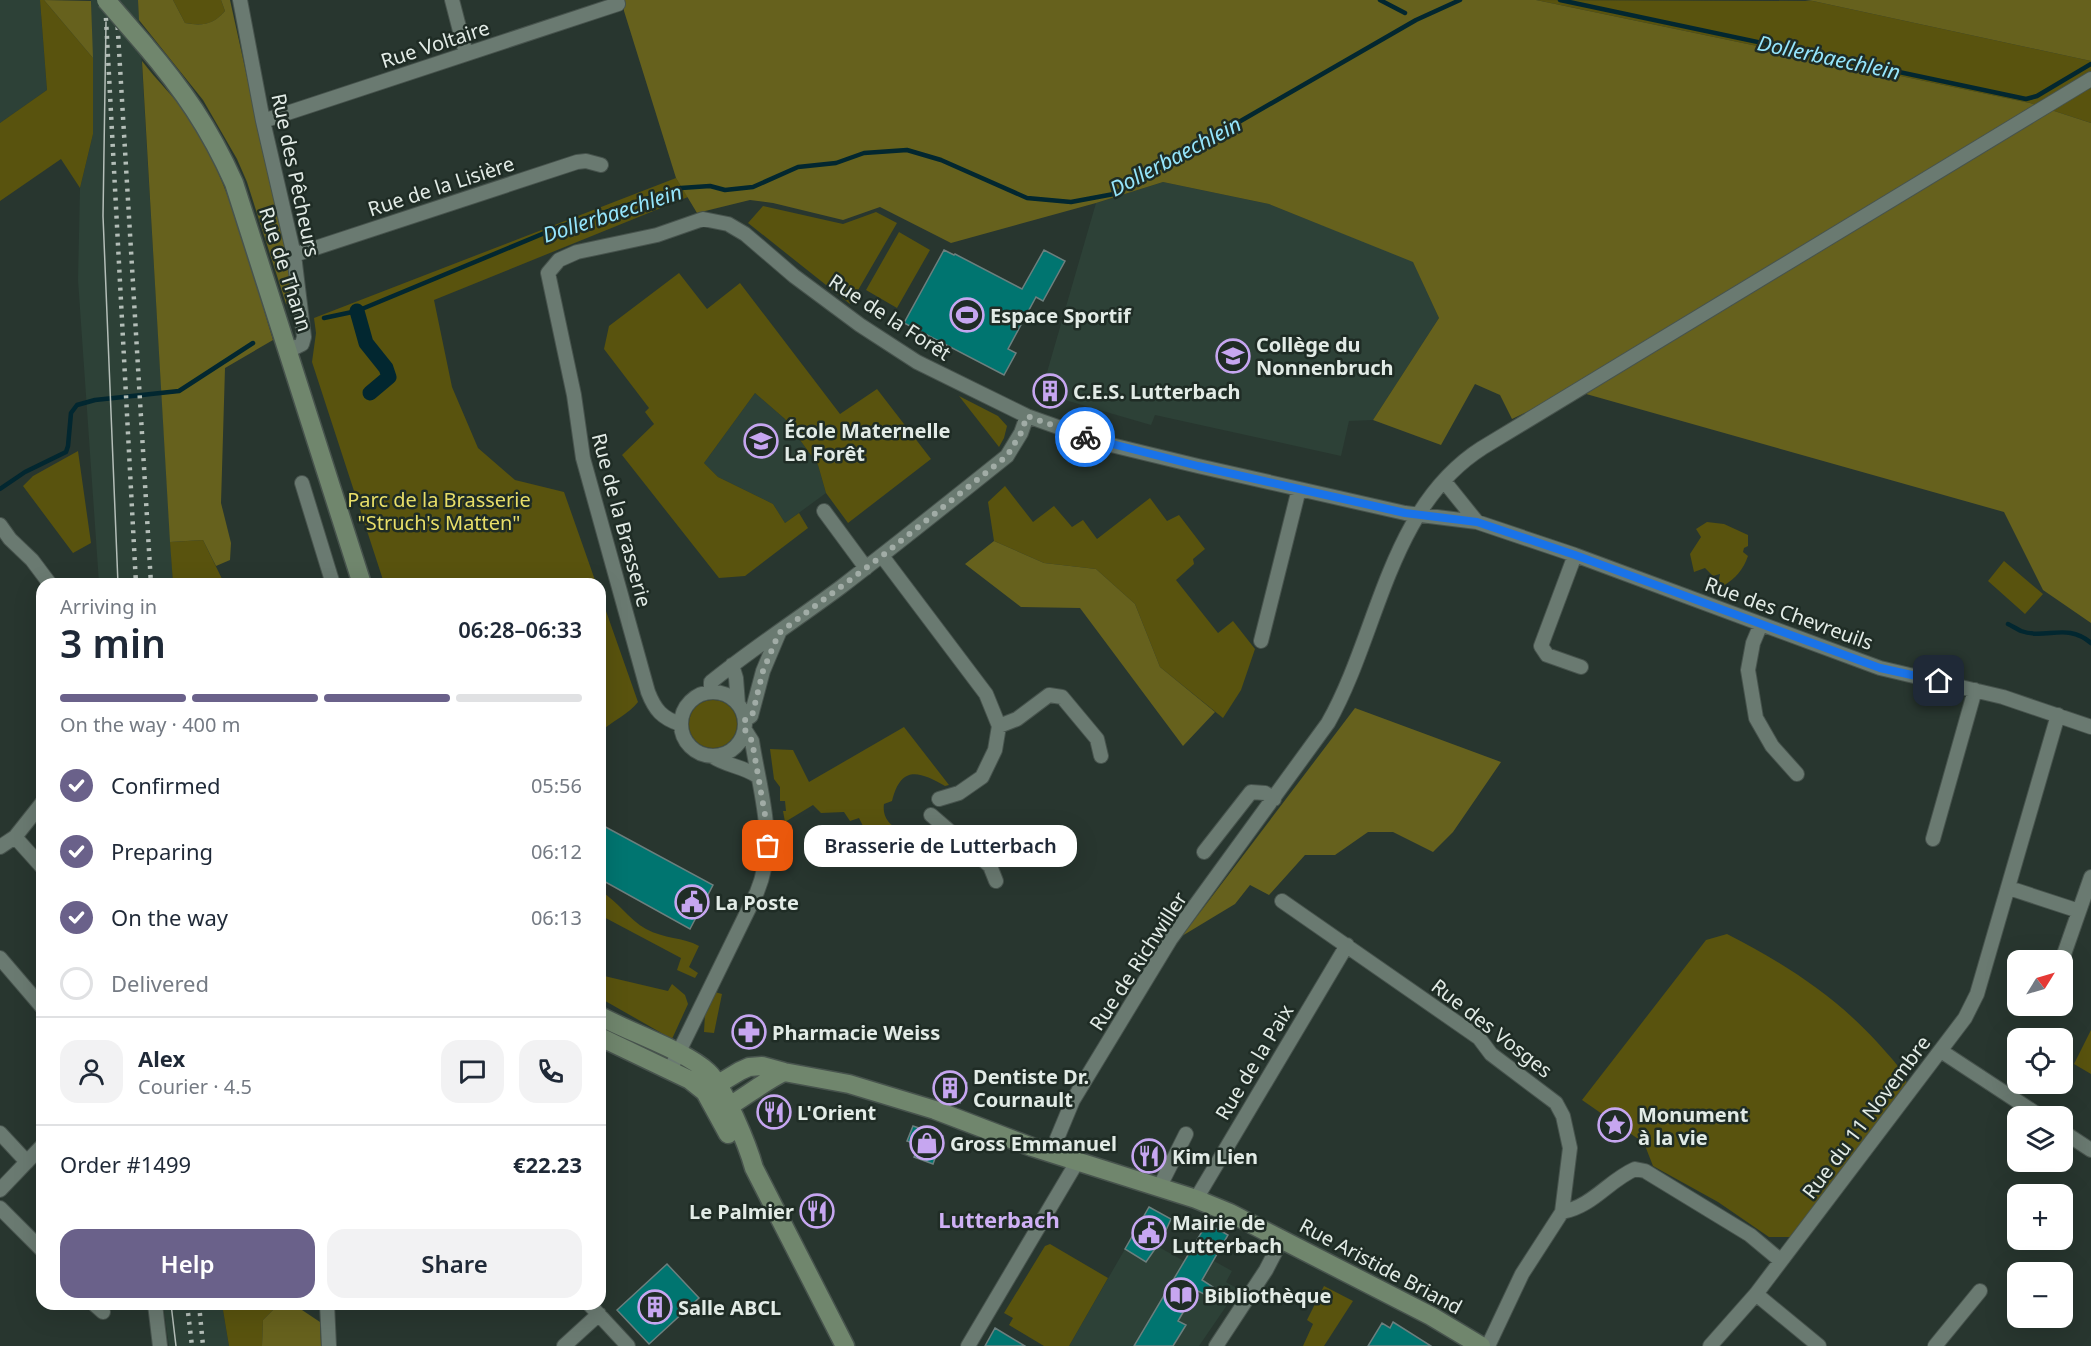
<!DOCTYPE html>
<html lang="en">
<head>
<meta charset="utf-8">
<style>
  :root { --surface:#fff; --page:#f2f2f3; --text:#1f2937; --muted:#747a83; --line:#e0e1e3; --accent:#6a618a }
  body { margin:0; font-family:"Noto Sans",sans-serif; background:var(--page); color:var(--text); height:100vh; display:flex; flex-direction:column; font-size:22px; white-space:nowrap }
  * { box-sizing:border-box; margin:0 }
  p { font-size:20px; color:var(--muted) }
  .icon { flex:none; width:33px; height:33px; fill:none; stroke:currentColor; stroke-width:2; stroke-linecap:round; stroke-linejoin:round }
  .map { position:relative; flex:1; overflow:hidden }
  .details { position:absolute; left:36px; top:578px; width:570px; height:732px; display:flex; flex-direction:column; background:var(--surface); border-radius:18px; box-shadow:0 6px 24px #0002 }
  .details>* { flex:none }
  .needle { width:39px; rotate:53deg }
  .buttons { position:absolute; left:2007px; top:950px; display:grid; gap:12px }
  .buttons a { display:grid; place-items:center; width:66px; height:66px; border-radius:12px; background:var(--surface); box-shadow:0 6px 24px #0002; font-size:30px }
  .pin { position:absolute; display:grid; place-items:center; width:51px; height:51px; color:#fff; margin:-26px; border-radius:12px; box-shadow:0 3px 9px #0006 }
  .courier { position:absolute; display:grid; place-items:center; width:60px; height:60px; margin:-30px; border:4px solid #1a73e8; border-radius:50%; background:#fff; color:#222; box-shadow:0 2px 8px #0007 }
  .bubble { position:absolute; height:42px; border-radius:18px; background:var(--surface); box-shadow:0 6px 24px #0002; font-size:20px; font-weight:600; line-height:42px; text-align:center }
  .headline em { font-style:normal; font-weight:600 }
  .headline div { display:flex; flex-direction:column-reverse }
  .headline { display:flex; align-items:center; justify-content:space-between; height:102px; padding:0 24px }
  h1 { font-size:39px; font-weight:600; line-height:45px }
  .bar { display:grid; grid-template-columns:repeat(4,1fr); gap:9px 6px; align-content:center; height:72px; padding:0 24px }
  .bar i { height:8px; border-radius:4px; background:var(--line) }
  .bar .current { background:var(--accent) }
  .bar p { grid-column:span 4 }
  .line { display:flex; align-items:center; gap:15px; padding:0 24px; border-top:2px solid var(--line) }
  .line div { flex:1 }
  .round { display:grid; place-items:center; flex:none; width:63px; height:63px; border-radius:18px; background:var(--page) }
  ol { padding:0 24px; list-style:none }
  li { display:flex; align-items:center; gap:18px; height:66px }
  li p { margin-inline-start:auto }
  li .icon { padding:6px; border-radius:50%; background:var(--accent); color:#fff; stroke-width:4 }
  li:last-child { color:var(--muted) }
  li i { width:33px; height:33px; border:3px solid var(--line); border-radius:50% }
  .button { display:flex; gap:12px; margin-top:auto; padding:12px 24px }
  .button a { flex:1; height:69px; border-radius:18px; background:var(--accent); color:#fff; font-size:24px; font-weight:600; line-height:69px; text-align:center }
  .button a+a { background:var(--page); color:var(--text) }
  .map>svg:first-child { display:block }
</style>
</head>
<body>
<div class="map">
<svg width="2091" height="1346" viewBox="0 0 2091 1346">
  <rect width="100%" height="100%" fill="#28362f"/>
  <path fill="#2d4137" d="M0 0H40L47 90 0 123Z
    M91 0H138L173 583H99L78 280 80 188 93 134Z
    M1163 182 1269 204 1413 261 1439 318 1373 420 1349 421 1341 456 1155 415 1151 425 1041 393 1096 203Z
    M755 393 785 419 818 465 826 493 785 523 773 504 718 477 704 463Z
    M1207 1223 1228 1235 1214 1261 1232 1271 1226 1282 1238 1289 1199 1346H1069L1125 1249 1146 1261 1155 1245 1184 1261Z
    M163 1304H222L229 1346H169Z"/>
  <path fill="#59530e" d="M40 0H44L93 58V134L80 188 61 159 0 201V123L47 90Z
    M173 0H221L225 11C213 25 203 26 185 23Z
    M1536 0 1813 1 2091 61V123L2030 103Z
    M676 178 688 197 434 300 452 387 478 448 515 480 564 492 596 583H384L312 362 316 333 314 318Z
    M763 206 843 224 876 212 897 223 850 304 748 223Z
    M899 232 930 250 897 308 866 290Z
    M679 273 707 309 740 283 840 414 877 389 931 459 848 523 826 493 818 465 785 419 755 393 704 463 718 477 773 504 785 523 799 513 808 528 745 576 719 578 622 455 654 424 645 412 649 408 604 349 609 326Z
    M959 396 998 416 1007 426 1004 438 999 447Z
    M78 451 91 543 73 553 23 486 33 476Z
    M1005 486 1033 522 1054 506 1072 527 1083 520 1097 539 1150 498 1167 521 1179 515 1205 549 1193 559 1194 564 1176 580 1218 633 1233 621 1255 649 1241 690 1223 718 1160 667 1135 604 1096 569 1044 563 994 541 988 502Z
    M1707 522 1724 524 1748 535V546L1744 548 1743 552 1748 556C1743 570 1736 578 1723 586L1718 584 1720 574 1713 576 1705 568 1694 572 1690 554 1701 537 1696 529Z
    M203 540 224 583H173L170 542Z
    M2004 561 2043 594 2025 614 1988 581Z
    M600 594 638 702C630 713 611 722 600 732Z
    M689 724a24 24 0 1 1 48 0a24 24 0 1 1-48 0Z
    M904 727 949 785 945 786C919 771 901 765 892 801L884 804C882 816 889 826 901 830 889 838 882 835 870 840L859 818 850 821 844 812 821 813 813 805 785 822 783 811H786L785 801H780V787L774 779 770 749 793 750 809 782Z
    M600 891C618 901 628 919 646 929 664 939 683 937 699 946L689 967 698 973 695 978 677 970 681 958 600 915Z
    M1727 934C1782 962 1835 996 1877 1042 1889 1056 1901 1066 1907 1083L1791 1237H1769L1718 1202 1653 1166 1644 1143 1582 1100 1706 940Z
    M600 975 668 991 672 984 685 995 688 1004 672 1039 600 998Z
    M715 992 722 994 714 1033 704 1032 705 1014Z
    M2091 1030V1074L2074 1064Z
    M1050 1244 1108 1278 1069 1346H1044L1009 1325 1013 1318 1004 1313 1045 1246Z
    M1324 1286 1353 1301 1324 1346H1303L1313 1324 1307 1320Z
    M222 1304H279L263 1320 262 1346H229Z"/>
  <path fill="#66611d" d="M44 0 91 1 93 58Z
    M138 0H173L185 23C202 26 213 25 225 11L221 0H230L298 308 286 304 247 182 237 159 203 100 139 20Z
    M623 0H1536L2030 103 2091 123V623L2043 590 2004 512 1572 390 1512 419 1500 395 1475 384 1441 445 1373 420 1439 318 1413 262 1269 204 1163 182 1096 203 951 243 880 207 843 220 773 203 750 200 697 213 676 178 624 11Z
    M1805 0H2091V61L1813 1Z
    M142 61C157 81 175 97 189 118 232 184 250 266 273 340L225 368 221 503 231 543 230 560 216 566 203 540 170 542Z
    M994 541 1044 563 1096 569 1135 604 1160 667 1215 712 1183 746 1080 608 1021 607 965 564Z
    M1355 708 1501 762 1453 832 1433 852 1393 832H1368L1335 855H1305L1269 895 1250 885 1235 904 1182 936Z
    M279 1304H293L320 1322 321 1346H262L263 1320Z"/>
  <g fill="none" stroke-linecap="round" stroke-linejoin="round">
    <path stroke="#022730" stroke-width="4.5" d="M1380 0 1405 13
      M1560 0 2026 99 2037 96 2091 64
      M324 318 357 311 559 227 681 188 710 186 725 190 753 187 798 167 836 163 864 153 907 150 941 160 1027 198 1071 202 1114 194 1416 20 1460 0
      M0 489 25 472 66 452 68 446 71 413 77 405 95 400 179 391 253 343
      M2008 624C2012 626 2017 629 2021 631 2046 640 2067 622 2091 643"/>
    <path stroke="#022730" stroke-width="15" d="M357 311 366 343 386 368 389 377 370 393"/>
  </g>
  <path fill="#007570" stroke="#6c7f7e" stroke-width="1.5" d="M944 250 954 255 955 254 1022 289 1044 250 1065 261 1043 301 1036 297 1008 349 1016 353 1004 375 904 323Z
    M600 824 713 885 690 929 600 879Z
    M941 1073 967 1083 960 1103 934 1094Z
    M913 1126 943 1136 933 1164 914 1157 919 1145 907 1141Z
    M1149 1207 1171 1219 1162 1239 1146 1262 1125 1249Z
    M1207 1223 1228 1235 1202 1280 1213 1287 1208 1296 1196 1290 1178 1321 1186 1325 1173 1346H1134Z
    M667 1264 699 1298 649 1344 617 1310Z
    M1393 1322 1431 1346H1368L1382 1323 1390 1328Z
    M995 1328 1025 1346H985Z"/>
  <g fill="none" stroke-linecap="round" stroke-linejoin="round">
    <defs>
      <path id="street" d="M240 0 263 121 294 255 304 337 302 344 288 351
        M452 0 466 54
        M263 121 618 4 617 0
        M294 255 577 162 586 161 601 165
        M1444 481 1477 522
        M302 483 333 584
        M824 511 866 568
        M0 525 10 539 32 560 50 584
        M1575 555 1541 646 1547 655 1581 667
        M882 556 986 694 999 726 995 750 982 777 959 793 939 799
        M1761 624 1753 643 1748 670 1756 718 1772 746 1797 774
        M1261 641 1299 489
        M732 665 736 678 738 704
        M711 691V682C753 648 798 619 841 587 897 544 952 500 1007 456L1021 433 1027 416
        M681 724a32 32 0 1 1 64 0a32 32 0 1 1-64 0Z
        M745 720 751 716 763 671 779 633
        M680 724C662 718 655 710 648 692L583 458 574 395 548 273 559 260 577 252 657 235 703 219 728 224 745 234 794 276 860 325 917 362 1027 416 1103 443 1198 466 1405 513 1477 522 1575 555 1880 668 2003 697 2091 727
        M999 726 1017 719 1049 695 1062 697 1097 739 1101 756
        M712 756C726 766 743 766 757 776
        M931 815 990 866 996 881
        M15 837 42 867
        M1933 839 1975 690
        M0 847 15 837 42 803
        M1204 852 1251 792 1265 793 1274 799
        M2009 888 2079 911
        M1282 901 1479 1038 1491 1054 1556 1103 1563 1116 1570 1148 1562 1212
        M0 958 42 1007
        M2062 960 2091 877
        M1941 1051 2040 1116
        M670 1070 757 892C778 842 760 793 752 741L745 730
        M2062 1131 2091 1150
        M0 1133 27 1162
        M1051 1153 1073 1100 1170 940 1328 723C1379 633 1388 508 1482 448L2091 79
        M1159 1188 1186 1134
        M0 1190 42 1146
        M1196 1199 1347 945
        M0 1208 42 1250
        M1756 1294 1819 1346
        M94 1304 103 1312
        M155 1304 160 1346
        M327 1304 329 1346
        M589 1304 628 1346
        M564 1346 599 1314
        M968 1346 1077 1162
        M1216 1346 1266 1270 1282 1239
        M1488 1346 1522 1274 1562 1212C1593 1206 1608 1181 1635 1169L1645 1171 1750 1235 1780 1260
        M1710 1346 1756 1294 1965 1018 1977 994 2058 715
        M1935 1346 1980 1291"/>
      <path id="secondary" d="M144 44C183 90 209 127 234 183L362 584
        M600 1016C629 1032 686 1051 708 1072 724 1087 748 1146 754 1168L845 1346
        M600 1037 690 1080 705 1092 728 1134
        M705 1092 740 1071 749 1067 762 1066 784 1072 849 1084 935 1110 1032 1147 1196 1199 1230 1213 1431 1316 1481 1346
        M719 1112C742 1100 761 1083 784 1072"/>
    </defs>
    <use href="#street" stroke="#47534d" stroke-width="16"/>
    <use href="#secondary" stroke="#47534d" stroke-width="21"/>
    <use href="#street" stroke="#6a7a71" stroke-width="14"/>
    <use href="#secondary" stroke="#70866d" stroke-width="18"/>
    <path stroke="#b4beb8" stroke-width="1.5" d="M106 22 103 216 118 584
      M171 1304 176 1346"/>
    <path stroke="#b4beb8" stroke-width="4.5" stroke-dasharray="3 6" stroke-linecap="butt" d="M105 0 136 584
      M116 0 151 584
      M187 1304 192 1346
      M199 1304 203 1346"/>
    <defs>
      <path id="secondary-bridge" d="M106 0 144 44"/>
    </defs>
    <use href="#secondary-bridge" stroke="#47534d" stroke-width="21" stroke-linecap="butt"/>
    <use href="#secondary-bridge" stroke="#70866d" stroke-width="18"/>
  </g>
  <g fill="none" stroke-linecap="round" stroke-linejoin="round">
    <path stroke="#a1aca6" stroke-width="6" stroke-dasharray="0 10.8" d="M768 846V832L752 741 745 730V720L752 716 763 671 779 633 882 556 1007 456 1021 433 1027 416 1085 437"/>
    <path stroke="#1a73e8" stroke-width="8" d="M1085 437 1198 466 1405 513 1477 522 1575 555 1880 668 1939 681"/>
  </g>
  <defs>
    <symbol id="stadium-ring" viewBox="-11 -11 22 22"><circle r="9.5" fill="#1f2c25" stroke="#c6a6f0" stroke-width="1.5"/><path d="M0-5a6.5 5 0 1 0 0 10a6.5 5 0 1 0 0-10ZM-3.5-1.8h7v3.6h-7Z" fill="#c6a6f0"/></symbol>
    <symbol id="school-ring" viewBox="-11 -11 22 22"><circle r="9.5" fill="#1f2c25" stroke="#c6a6f0" stroke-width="1.5"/><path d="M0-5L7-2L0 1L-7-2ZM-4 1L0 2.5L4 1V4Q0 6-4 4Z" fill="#c6a6f0"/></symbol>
    <symbol id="building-ring" viewBox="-11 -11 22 22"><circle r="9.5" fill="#1f2c25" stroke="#c6a6f0" stroke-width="1.5"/><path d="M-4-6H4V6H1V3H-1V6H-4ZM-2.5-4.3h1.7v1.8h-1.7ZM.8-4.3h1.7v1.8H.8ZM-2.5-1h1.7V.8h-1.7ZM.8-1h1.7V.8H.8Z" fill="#c6a6f0"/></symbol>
    <symbol id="civic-ring" viewBox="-11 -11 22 22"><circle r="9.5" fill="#1f2c25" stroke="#c6a6f0" stroke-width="1.5"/><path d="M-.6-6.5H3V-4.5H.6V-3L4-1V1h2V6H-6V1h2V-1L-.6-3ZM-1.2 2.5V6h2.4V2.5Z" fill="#c6a6f0"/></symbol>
    <symbol id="pharmacy-ring" viewBox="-11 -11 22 22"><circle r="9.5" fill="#1f2c25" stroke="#c6a6f0" stroke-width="1.5"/><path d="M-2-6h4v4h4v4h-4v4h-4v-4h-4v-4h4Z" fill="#c6a6f0"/></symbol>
    <symbol id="restaurant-ring" viewBox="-11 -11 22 22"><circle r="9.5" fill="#1f2c25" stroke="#c6a6f0" stroke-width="1.5"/><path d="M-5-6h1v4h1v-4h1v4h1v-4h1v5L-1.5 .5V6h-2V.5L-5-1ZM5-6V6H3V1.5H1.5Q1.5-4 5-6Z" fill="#c6a6f0"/></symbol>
    <symbol id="sight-ring" viewBox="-11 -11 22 22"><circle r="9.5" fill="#1f2c25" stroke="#c6a6f0" stroke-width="1.5"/><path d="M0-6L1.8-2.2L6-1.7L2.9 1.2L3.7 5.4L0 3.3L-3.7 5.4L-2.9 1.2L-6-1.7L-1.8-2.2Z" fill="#c6a6f0"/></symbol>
    <symbol id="shop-ring" viewBox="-11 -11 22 22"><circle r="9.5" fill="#1f2c25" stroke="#c6a6f0" stroke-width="1.5"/><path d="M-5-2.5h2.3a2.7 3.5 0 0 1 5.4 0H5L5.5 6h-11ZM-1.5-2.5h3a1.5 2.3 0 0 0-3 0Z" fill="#c6a6f0"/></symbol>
    <symbol id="library-ring" viewBox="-11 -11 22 22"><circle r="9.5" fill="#1f2c25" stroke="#c6a6f0" stroke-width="1.5"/><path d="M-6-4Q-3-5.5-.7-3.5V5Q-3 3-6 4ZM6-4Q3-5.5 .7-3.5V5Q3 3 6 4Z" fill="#c6a6f0"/></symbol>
  </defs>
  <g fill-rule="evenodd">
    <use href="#stadium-ring" x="948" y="296" width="38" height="38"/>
    <use href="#school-ring" x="1214" y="337" width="38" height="38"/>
    <use href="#building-ring" x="1031" y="372" width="38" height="38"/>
    <use href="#school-ring" x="742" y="422" width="38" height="38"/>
    <use href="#civic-ring" x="673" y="883" width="38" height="38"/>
    <use href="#pharmacy-ring" x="730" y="1013" width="38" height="38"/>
    <use href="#building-ring" x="931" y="1069" width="38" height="38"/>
    <use href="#restaurant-ring" x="755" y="1093" width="38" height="38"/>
    <use href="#sight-ring" x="1596" y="1106" width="38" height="38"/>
    <use href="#shop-ring" x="908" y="1124" width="38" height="38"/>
    <use href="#restaurant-ring" x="1130" y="1137" width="38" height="38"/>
    <use href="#restaurant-ring" x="798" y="1192" width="38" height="38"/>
    <use href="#civic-ring" x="1130" y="1214" width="38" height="38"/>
    <use href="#library-ring" x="1162" y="1276" width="38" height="38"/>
    <use href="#building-ring" x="636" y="1288" width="38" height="38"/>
  </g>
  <g text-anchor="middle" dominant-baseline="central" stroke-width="5" stroke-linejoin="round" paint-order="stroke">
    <g font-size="20" fill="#e2ebe6" stroke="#1f2c25">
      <text transform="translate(435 44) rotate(-18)">Rue Voltaire</text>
      <text transform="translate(296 175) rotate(78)">Rue des Pêcheurs</text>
      <text transform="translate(441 186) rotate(-18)">Rue de la Lisière</text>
      <text transform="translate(286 269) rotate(72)">Rue de Thann</text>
      <text transform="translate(890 317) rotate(33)">Rue de la Forêt</text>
      <text transform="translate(622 520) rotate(75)">Rue de la Brasserie</text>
      <text transform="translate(1789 613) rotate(20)">Rue des Chevreuils</text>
      <text transform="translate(1138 961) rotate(-57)">Rue de Richwiller</text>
      <text transform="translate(1492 1028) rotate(38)">Rue des Vosges</text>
      <text transform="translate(1254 1062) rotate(-59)">Rue de la Paix</text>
      <text transform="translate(1866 1117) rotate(-53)">Rue du 11 Novembre</text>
      <text transform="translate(1381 1266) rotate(28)">Rue Aristide Briand</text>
    </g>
    <g font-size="20" font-weight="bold" fill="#e2ebe6" stroke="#1f2c25" text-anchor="start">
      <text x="990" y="315">Espace Sportif</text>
      <text x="1256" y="344">Collège du<tspan x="1256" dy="23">Nonnenbruch</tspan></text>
      <text x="1073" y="391">C.E.S. Lutterbach</text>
      <text x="784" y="430">École Maternelle<tspan x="784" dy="23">La Forêt</tspan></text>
      <text x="715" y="902">La Poste</text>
      <text x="772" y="1032">Pharmacie Weiss</text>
      <text x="973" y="1076">Dentiste Dr.<tspan x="973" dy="23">Cournault</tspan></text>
      <text x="797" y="1112">L'Orient</text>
      <text x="1638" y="1114">Monument<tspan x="1638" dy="23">à la vie</tspan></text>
      <text x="950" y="1143">Gross Emmanuel</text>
      <text x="1172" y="1156">Kim Lien</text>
      <text x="794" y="1211" text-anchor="end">Le Palmier</text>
      <text x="1172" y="1222">Mairie de<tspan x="1172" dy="23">Lutterbach</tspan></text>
      <text x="1204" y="1295">Bibliothèque</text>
      <text x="678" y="1307">Salle ABCL</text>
    </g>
    <g font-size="20" fill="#e8de68" stroke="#1f2c25">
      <text x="439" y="499">Parc de la Brasserie<tspan x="439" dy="23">"Struch's Matten"</tspan></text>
    </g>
    <g font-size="21" font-style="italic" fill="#95e5fc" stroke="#1f2c25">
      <text transform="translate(1829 57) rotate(12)">Dollerbaechlein</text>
      <text transform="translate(1175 156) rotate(-28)">Dollerbaechlein</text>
      <text transform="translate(612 213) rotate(-18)">Dollerbaechlein</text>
    </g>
    <g font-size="22" font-weight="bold" fill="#ceb0f4" stroke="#1f2c25">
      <text x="999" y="1219">Lutterbach</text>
    </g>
  </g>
</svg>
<div class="buttons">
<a><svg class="needle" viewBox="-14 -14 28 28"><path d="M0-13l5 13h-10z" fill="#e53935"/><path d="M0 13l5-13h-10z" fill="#747a83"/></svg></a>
<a><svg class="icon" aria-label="locate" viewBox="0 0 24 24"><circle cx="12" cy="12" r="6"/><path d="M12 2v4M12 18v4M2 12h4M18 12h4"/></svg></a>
<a><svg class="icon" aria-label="layers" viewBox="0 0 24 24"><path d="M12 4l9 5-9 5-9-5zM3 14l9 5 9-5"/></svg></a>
<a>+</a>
<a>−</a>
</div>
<div class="pin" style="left:768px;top:846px;background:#ea580c"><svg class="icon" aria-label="bag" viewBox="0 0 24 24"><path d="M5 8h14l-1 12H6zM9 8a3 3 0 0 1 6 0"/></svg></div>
<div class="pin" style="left:1939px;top:681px;background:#1f2937"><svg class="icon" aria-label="home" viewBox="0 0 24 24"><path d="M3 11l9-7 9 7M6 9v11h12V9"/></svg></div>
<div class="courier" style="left:1085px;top:437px"><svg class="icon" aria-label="bike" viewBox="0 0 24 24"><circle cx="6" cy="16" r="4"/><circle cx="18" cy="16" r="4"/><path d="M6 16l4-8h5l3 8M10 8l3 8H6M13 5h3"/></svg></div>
<div class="bubble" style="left:804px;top:825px;width:273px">Brasserie de Lutterbach</div>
<section class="details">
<div class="headline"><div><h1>3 min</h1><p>Arriving in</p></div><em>06:28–06:33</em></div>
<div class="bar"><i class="current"></i><i class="current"></i><i class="current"></i><i></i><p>On the way · 400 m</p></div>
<ol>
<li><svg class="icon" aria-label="check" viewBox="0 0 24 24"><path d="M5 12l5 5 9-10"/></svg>Confirmed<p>05:56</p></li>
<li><svg class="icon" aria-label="check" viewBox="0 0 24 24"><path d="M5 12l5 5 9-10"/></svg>Preparing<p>06:12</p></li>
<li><svg class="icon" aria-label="check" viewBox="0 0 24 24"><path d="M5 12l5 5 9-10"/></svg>On the way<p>06:13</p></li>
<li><i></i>Delivered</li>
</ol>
<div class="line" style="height:108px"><a class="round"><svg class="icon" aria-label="person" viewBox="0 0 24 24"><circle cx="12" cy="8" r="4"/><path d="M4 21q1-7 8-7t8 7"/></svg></a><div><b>Alex</b><p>Courier · 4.5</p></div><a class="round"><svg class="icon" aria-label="chat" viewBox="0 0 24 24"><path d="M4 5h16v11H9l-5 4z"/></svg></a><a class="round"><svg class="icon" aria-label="phone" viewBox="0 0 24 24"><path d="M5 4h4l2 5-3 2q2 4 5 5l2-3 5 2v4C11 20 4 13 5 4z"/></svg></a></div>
<div class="line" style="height:78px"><div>Order #1499</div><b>€22.23</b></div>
<div class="button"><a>Help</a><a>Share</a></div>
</section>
</div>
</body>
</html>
